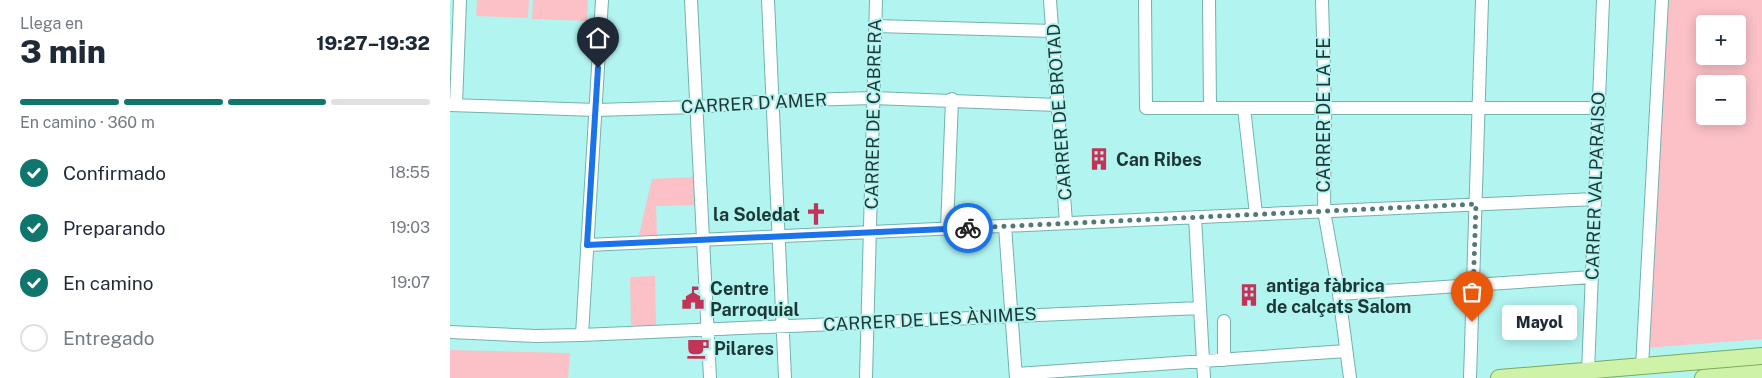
<!DOCTYPE html>
<html lang="es">
<head>
<meta charset="utf-8">
<style>
  :root { --surface:#fff; --page:#f2f2f3; --text:#1f2937; --muted:#747a83; --line:#e0e1e3; --accent:#0f766e }
  body { margin:0; font-family:"Public Sans",sans-serif; background:var(--page); color:var(--text); height:100vh; display:flex; flex-direction:column; font-size:19px; white-space:nowrap }
  * { box-sizing:border-box; margin:0 }
  p { font-size:16px; color:var(--muted) }
  .icon { flex:none; width:28px; height:28px; fill:none; stroke:currentColor; stroke-width:2; stroke-linecap:round; stroke-linejoin:round }
  .map { position:relative; flex:1; overflow:hidden }
  .sheet { display:flex; flex-direction:column; background:var(--surface); width:450px }
  .sheet>* { flex:none }
  .fabs { position:absolute; left:1246px; top:15px; display:grid; gap:10px }
  .fabs a { display:grid; place-items:center; width:50px; height:50px; border-radius:5px; background:var(--surface); box-shadow:0 2px 12px #0003; font-size:25px }
  .pin { position:absolute; display:grid; place-items:center; width:42px; height:42px; color:#fff; margin:-51px -21px; border-radius:50% 50% 50% 0; rotate:-45deg; box-shadow:0 0 5px #0007 }
  .pin .icon { rotate:45deg }
  .courier { position:absolute; display:grid; place-items:center; width:50px; height:50px; margin:-25px; border:4px solid #1a73e8; border-radius:50%; background:#fff; color:#222; box-shadow:0 1px 6px #0007 }
  .bubble { position:absolute; height:35px; border-radius:5px; background:var(--surface); box-shadow:0 2px 12px #0003; font-size:16px; font-weight:800; line-height:35px; text-align:center }
  .summary em { font-style:normal; font-weight:800 }
  .summary div { display:flex; flex-direction:column-reverse }
  .summary { display:flex; align-items:center; justify-content:space-between; height:85px; padding:0 20px }
  h1 { font-size:32px; font-weight:800; line-height:38px }
  .bar { display:grid; grid-template-columns:repeat(4,1fr); gap:8px 5px; align-content:center; height:60px; padding:0 20px }
  .bar i { height:6px; border-radius:4px; background:var(--line) }
  .bar .on { background:var(--accent) }
  .bar p { grid-column:span 4 }
  ol { padding:0 20px; list-style:none }
  li { display:flex; align-items:center; gap:15px; height:55px }
  li p { margin-inline-start:auto }
  li .icon { padding:5px; border-radius:50%; background:var(--accent); color:#fff; stroke-width:4 }
  li:last-child { color:var(--muted) }
  li i { width:28px; height:28px; border:2px solid var(--line); border-radius:50% }
  main { display:flex; flex:1; min-height:0 }
  .map>svg:first-child { display:block }
</style>
</head>
<body>
<main>
<section class="sheet">
<div class="summary"><div><h1>3 min</h1><p>Llega en</p></div><em>19:27–19:32</em></div>
<div class="bar"><i class="on"></i><i class="on"></i><i class="on"></i><i></i><p>En camino · 360 m</p></div>
<ol>
<li><svg class="icon" aria-label="check" viewBox="0 0 24 24"><path d="M5 12l5 5 9-10"/></svg>Confirmado<p>18:55</p></li>
<li><svg class="icon" aria-label="check" viewBox="0 0 24 24"><path d="M5 12l5 5 9-10"/></svg>Preparando<p>19:03</p></li>
<li><svg class="icon" aria-label="check" viewBox="0 0 24 24"><path d="M5 12l5 5 9-10"/></svg>En camino<p>19:07</p></li>
<li><i></i>Entregado</li>
</ol>
</section>
<div class="map">
<svg width="1312" height="378" viewBox="0 0 1312 378">
  <rect width="100%" height="100%" fill="#b2f4f0"/>
  <path fill="#fcc0c7" fill-rule="evenodd" d="M27 0H79L78 18 26 16Z
    M83 0H138L137 21 82 19Z
    M1217 0H1312V339L1196 348ZM1255 24H1288V56H1255ZM1255 84H1288V116H1255Z
    M244 177 245 205 206 206 207 235H189L202 179Z
    M205 276 206 325H181L180 277Z
    M0 350 120 353 118 378H0Z"/>
  <g fill="none" stroke-linecap="round" stroke-linejoin="round">
    <defs>
      <path id="minor" d="M241 0 260 378
        M318 0 335 378
        M600 0 616 223
        M695 0 696 108H1149
        M759 0 760 108
        M872 0 875 108 874 211 889 294 900 378
        M425 26 604 31
        M0 105 146 110 247 107 322 101 423 98 608 105
        M6 105 10 0
        M794 108 806 214
        M745 217 754 378
        M555 226 566 378
        M497 229 502 99
        M137 245 1145 199
        M889 294 1142 277
        M0 332 85 336 132 335 750 308
        M132 335 152 0
        M774 360V321
        M1192 367 1212 0
        M1138 372 1153 0
        M566 374 896 351
        M416 378 426 0
        M1020 378 1032 0"/>
      <path id="major" d="M1049 378 1312 356
        M1253 378 1312 373"/>
    </defs>
    <use href="#minor" stroke="#72b2af" stroke-width="14"/>
    <use href="#major" stroke="#7aab5a" stroke-width="18"/>
    <use href="#minor" stroke="#fff" stroke-width="12"/>
    <use href="#major" stroke="#cdf2a8" stroke-width="16"/>
  </g>
  <g fill="none" stroke-linecap="round" stroke-linejoin="round">
    <path stroke="#507977" stroke-width="5" stroke-dasharray="0 9" d="M518 228 1026 204 1022 322"/>
    <path stroke="#1a73e8" stroke-width="6" d="M148 68 137 245 518 228"/>
  </g>
  <defs>
    <symbol id="building-bare" viewBox="-9 -9 18 18"><path d="M-4-6H4V6H1V3H-1V6H-4ZM-2.5-4.3h1.7v1.8h-1.7ZM.8-4.3h1.7v1.8H.8ZM-2.5-1h1.7V.8h-1.7ZM.8-1h1.7V.8H.8Z" fill="#c33357" stroke="#b2f4f0" stroke-width="2.5" paint-order="stroke"/></symbol>
    <symbol id="church-bare" viewBox="-9 -9 18 18"><path d="M-1.2-6h2.4v3.5h3.3v2.4h-3.3V6h-2.4V-.1h-3.3v-2.4h3.3Z" fill="#c33357" stroke="#b2f4f0" stroke-width="2.5" paint-order="stroke"/></symbol>
    <symbol id="civic-bare" viewBox="-9 -9 18 18"><path d="M-.6-6.5H3V-4.5H.6V-3L4-1V1h2V6H-6V1h2V-1L-.6-3ZM-1.2 2.5V6h2.4V2.5Z" fill="#c33357" stroke="#b2f4f0" stroke-width="2.5" paint-order="stroke"/></symbol>
    <symbol id="cafe-bare" viewBox="-9 -9 18 18"><path d="M-5.5-4.5H6V0H3Q3 3.5 0 3.5H-2.5Q-5.5 3.5-5.5 0ZM3-3.2v2h1.7v-2ZM-6 4.5H4V6H-6Z" fill="#c33357" stroke="#b2f4f0" stroke-width="2.5" paint-order="stroke"/></symbol>
  </defs>
  <g fill-rule="evenodd">
    <use href="#building-bare" x="633" y="143" width="32" height="32"/>
    <use href="#church-bare" x="350" y="198" width="32" height="32"/>
    <use href="#building-bare" x="783" y="279" width="32" height="32"/>
    <use href="#civic-bare" x="227" y="282" width="32" height="32"/>
    <use href="#cafe-bare" x="232" y="332" width="32" height="32"/>
  </g>
  <g text-anchor="middle" dominant-baseline="central" stroke-width="4" stroke-linejoin="round" paint-order="stroke">
    <g font-size="18" fill="#1c3736" stroke="#b2f4f0">
      <text transform="translate(304 103) rotate(-3)">CARRER D'AMER</text>
      <text transform="translate(609 112) rotate(-94)">CARRER DE BROTAD</text>
      <text transform="translate(423 114) rotate(-89)">CARRER DE CABRERA</text>
      <text transform="translate(873 115) rotate(-90)">CARRER DE LA FE</text>
      <text transform="translate(1145 186) rotate(-88)">CARRER VALPARAISO</text>
      <text transform="translate(480 319) rotate(-3)">CARRER DE LES ÀNIMES</text>
    </g>
    <g font-size="18" font-weight="bold" fill="#1c3736" stroke="#b2f4f0" text-anchor="start">
      <text x="666" y="159">Can Ribes</text>
      <text x="350" y="214" text-anchor="end">la Soledat</text>
      <text x="816" y="285">antiga fàbrica<tspan x="816" dy="21">de calçats Salom</tspan></text>
      <text x="260" y="288">Centre<tspan x="260" dy="21">Parroquial</tspan></text>
      <text x="264" y="348">Pilares</text>
    </g>
  </g>
</svg>
<div class="fabs">
<a>+</a>
<a>−</a>
</div>
<div class="pin" style="left:1022px;top:322px;background:#ea580c"><svg class="icon" aria-label="bag" viewBox="0 0 24 24"><path d="M5 8h14l-1 12H6zM9 8a3 3 0 0 1 6 0"/></svg></div>
<div class="pin" style="left:148px;top:68px;background:#1f2937"><svg class="icon" aria-label="home" viewBox="0 0 24 24"><path d="M3 11l9-7 9 7M6 9v11h12V9"/></svg></div>
<div class="courier" style="left:518px;top:228px"><svg class="icon" aria-label="bike" viewBox="0 0 24 24"><circle cx="6" cy="16" r="4"/><circle cx="18" cy="16" r="4"/><path d="M6 16l4-8h5l3 8M10 8l3 8H6M13 5h3"/></svg></div>
<div class="bubble" style="left:1052px;top:305px;width:75px">Mayol</div>
</div>
</main>
</body>
</html>
